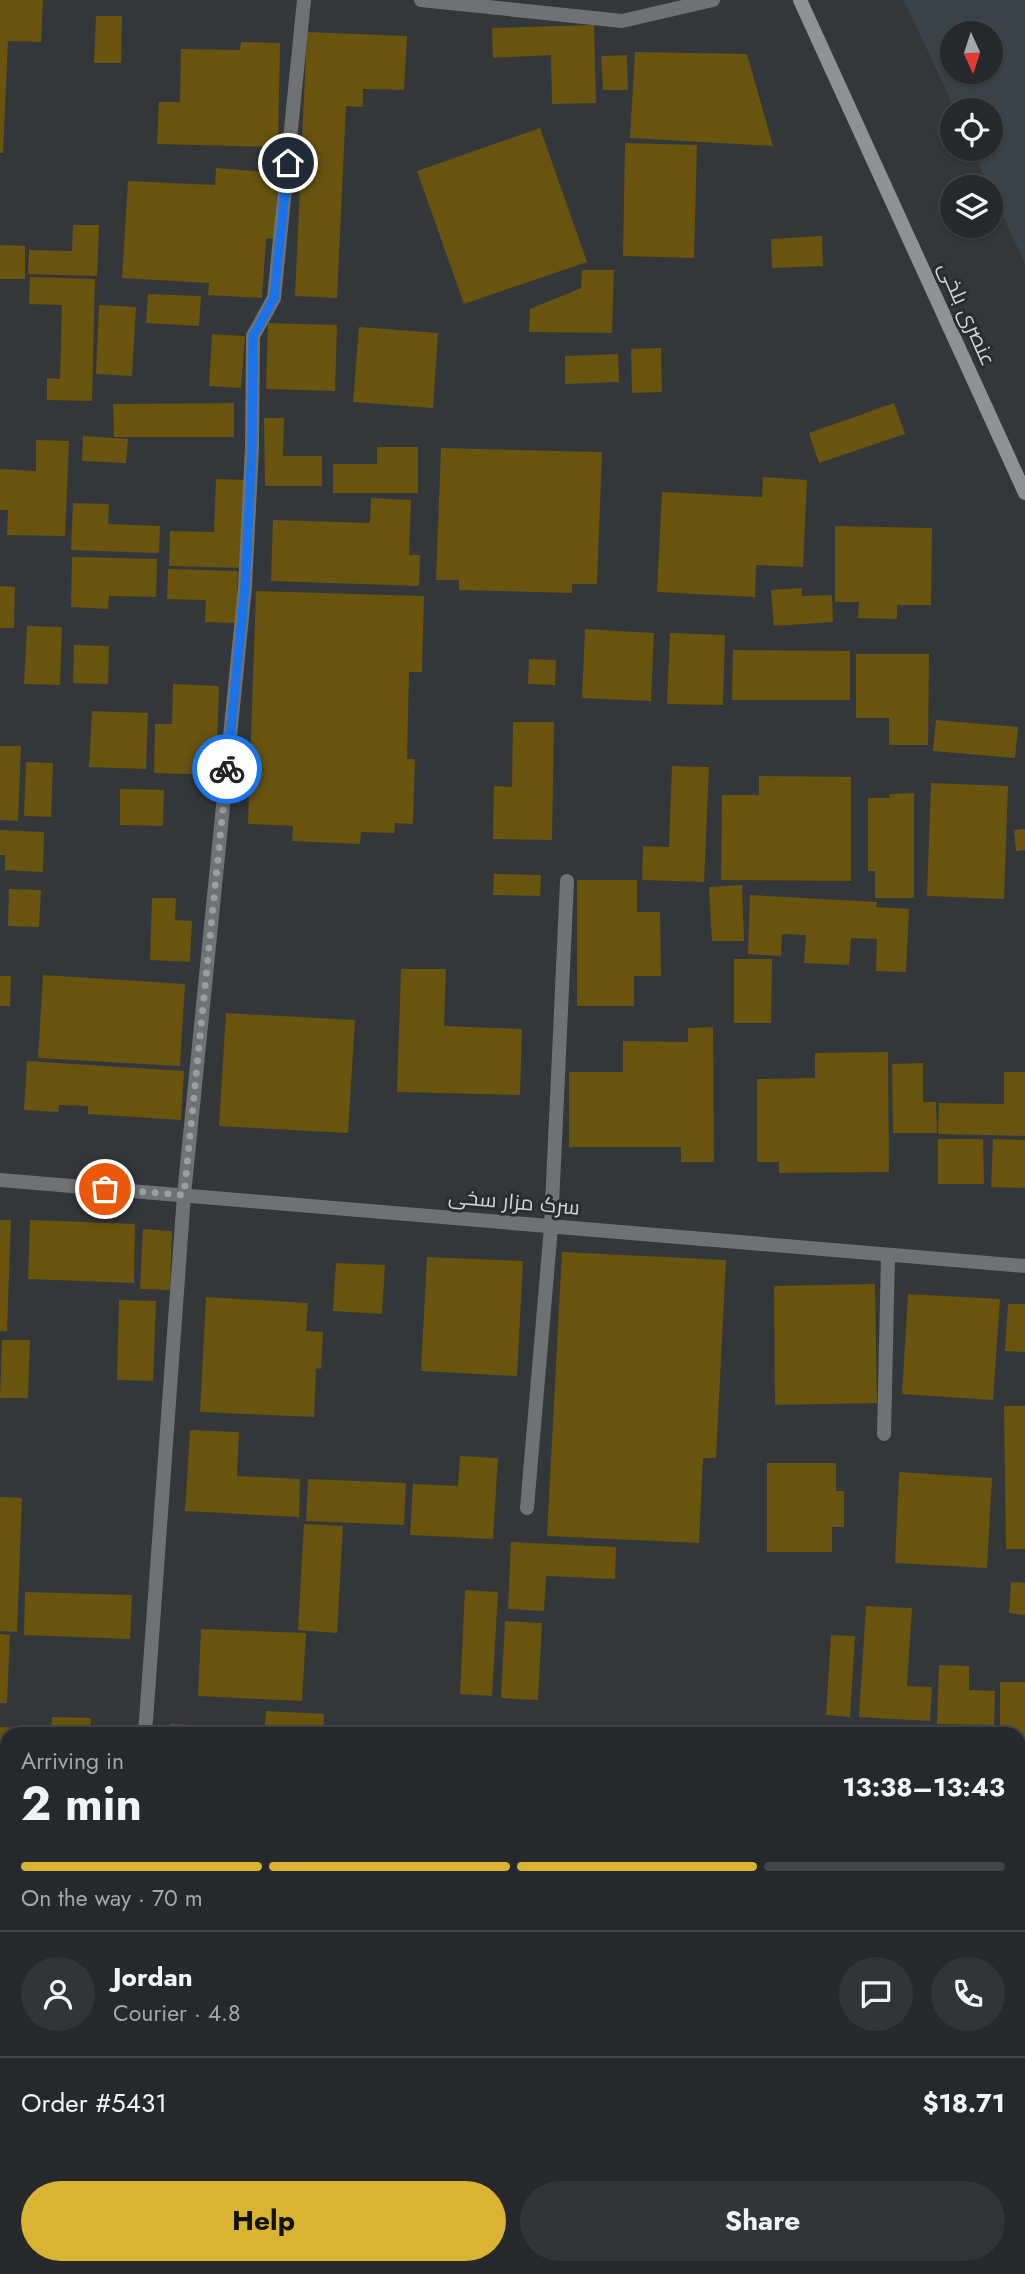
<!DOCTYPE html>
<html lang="en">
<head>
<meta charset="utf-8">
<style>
  :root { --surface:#26292b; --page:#323537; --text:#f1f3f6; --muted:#a4a6a9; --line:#424547; --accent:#dab333 }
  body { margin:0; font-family:Jost,Cairo,sans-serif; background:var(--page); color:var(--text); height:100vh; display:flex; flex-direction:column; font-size:26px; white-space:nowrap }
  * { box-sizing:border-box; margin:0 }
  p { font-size:23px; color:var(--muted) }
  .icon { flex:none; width:38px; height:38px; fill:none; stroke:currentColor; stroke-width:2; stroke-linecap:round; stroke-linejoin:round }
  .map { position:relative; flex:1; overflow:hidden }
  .sheet { position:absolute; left:0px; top:1727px; width:1026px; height:548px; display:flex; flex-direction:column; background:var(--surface); border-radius:21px 21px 0 0; box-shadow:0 2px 5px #0004,0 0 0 2px var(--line) }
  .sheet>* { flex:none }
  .needle { width:46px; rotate:177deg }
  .tools { position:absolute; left:940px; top:21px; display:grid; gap:14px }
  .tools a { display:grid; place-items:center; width:63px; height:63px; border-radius:50%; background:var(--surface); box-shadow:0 2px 5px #0004,0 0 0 2px var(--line); font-size:35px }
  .pin { position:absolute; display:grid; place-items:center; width:60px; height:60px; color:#fff; margin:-30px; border:4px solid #fff; border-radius:50%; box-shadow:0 2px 7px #0007 }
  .courier { position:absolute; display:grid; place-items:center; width:70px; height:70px; margin:-35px; border:5px solid #1a73e8; border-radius:50%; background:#fff; color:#222; box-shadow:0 2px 9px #0007 }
  .overview em { font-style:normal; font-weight:700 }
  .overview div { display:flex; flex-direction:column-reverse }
  .overview { display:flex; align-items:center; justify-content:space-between; height:119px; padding:0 21px }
  h1 { font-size:46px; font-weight:700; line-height:52px }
  .bar { display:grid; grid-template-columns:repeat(4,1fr); gap:10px 7px; align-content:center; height:84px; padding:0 21px }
  .bar i { height:9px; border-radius:5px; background:var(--line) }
  .bar .selected { background:var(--accent) }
  .bar p { grid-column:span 4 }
  .line { display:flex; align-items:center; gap:18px; padding:0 21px; border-top:2px solid var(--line) }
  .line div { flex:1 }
  .round { display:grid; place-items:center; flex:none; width:74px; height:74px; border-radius:37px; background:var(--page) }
  .button { display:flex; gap:14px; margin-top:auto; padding:14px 21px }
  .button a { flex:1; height:80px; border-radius:42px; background:var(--accent); color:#111; font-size:28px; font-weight:700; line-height:80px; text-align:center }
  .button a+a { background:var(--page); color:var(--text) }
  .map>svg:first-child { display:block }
</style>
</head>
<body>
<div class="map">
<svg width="1025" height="2274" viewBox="0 0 1025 2274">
  <rect width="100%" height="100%" fill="#333739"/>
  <path fill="#384248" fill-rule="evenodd" d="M904 0H1025V264L972 149H990V110H955ZM952 33H990V72H952Z"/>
  <path fill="#68530f" d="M0 0H43L41 42 8 41 3 153H0Z
    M96 16H122L121 63H94Z
    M594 25 596 103 552 104 551 55 493 58 492 28Z
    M307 32 407 36 404 90 363 89V107L346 106 337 298 295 296Z
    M241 42 280 43 278 147 157 144 159 102H180L181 49 240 50Z
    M635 52 747 54 773 146 630 138Z
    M627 55 628 90H603L601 56Z
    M540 128 587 262 464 304 417 171Z
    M625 143 697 145 694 258 623 256Z
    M216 168 278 173 274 238 266 239 262 298 208 295 209 283 122 278 128 181 215 185Z
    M73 225H99L97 276 28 274 29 250 72 251Z
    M822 236 823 266 772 268 771 239Z
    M0 245 25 246V279H0Z
    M582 270H614L612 333 529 332 530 309 581 288Z
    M30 277 95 279 92 401 47 400V378L60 379 62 305 29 304Z
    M148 294 201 296 199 326 146 323Z
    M99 305 136 307 132 376 96 374Z
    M268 323 337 325 335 391 266 389Z
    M359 327 438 333 433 408 353 402Z
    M212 334 245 336 241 388 209 386Z
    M661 348 662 392 632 393 631 349Z
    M618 354 619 382 565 384V356Z
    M234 403V437H114L113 404Z
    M894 403 905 434 819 463 809 433Z
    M264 418H284L283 456H322V486H265Z
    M83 436 128 439 126 463 82 461Z
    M36 440 69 441 65 536 7 535 8 510H0V469L36 471Z
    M377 447H418V493H333V464H377Z
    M441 448 602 452 597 584H572V593L459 590V580H436Z
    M763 477 807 480 803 567 756 565 755 597 657 592 662 492 762 497Z
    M216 479 247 480 245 568 169 566 170 531 214 532Z
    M371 498 411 500 409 555H420L419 586 271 581 273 520 370 523Z
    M73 503 109 504 108 524 160 526 159 553 71 550Z
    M835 526 932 528 931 605H897V619L858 618 859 602H835Z
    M72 557 157 559 156 597 109 596 108 609 71 607Z
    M168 569 238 571 236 623 205 622 206 600 167 599Z
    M0 586 15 587 14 628H0Z
    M802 588V596L832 595 833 622 774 626 771 590Z
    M256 591 424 596 422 672H409L407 759H415L413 824 395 823 394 833 361 832 360 844 292 841 293 826 248 824Z
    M27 626 62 627 60 685 24 684Z
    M585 629 654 633 651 701 582 698Z
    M670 633 725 635 723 705 667 704Z
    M74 645 109 646 108 684 73 683Z
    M733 650 850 651V700H732Z
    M856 654H929L928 745H889V718H856Z
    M529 659 556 660 555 685 528 684Z
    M173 684 219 686 216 775 154 773 155 724H172Z
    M92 711 148 713 146 769 89 767Z
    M936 720 1018 727 1015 758 933 751Z
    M513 722H554L552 840 493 839 494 786 512 787Z
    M0 746H21L18 821 0 820Z
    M26 762 53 763 51 817 24 816Z
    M672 766 709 767 704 882 642 880 643 846 669 847Z
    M759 776 851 777V881L721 880 722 795H759Z
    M931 783 1008 786 1004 899 927 896Z
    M120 789 164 790 163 826 120 825Z
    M914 793V898H875V871H868V798H890L889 794Z
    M1025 829V850L1016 851 1014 830Z
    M0 830 44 832 43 872 5 870V855H0Z
    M494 874 541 875 540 896 493 895Z
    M577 880H637V912H660L661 976H634V1006H577Z
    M742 885 744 941H712L709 887Z
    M9 889 41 890 39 927 8 926Z
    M750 895 877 902 876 907 909 909 906 972 876 971 877 939 851 938 849 965 804 963 806 935 782 934 781 956 748 954Z
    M152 898H176L175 920 192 921 190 962 150 960Z
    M734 959H772L771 1023H734Z
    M401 969H446L444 1026 522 1029 520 1095 397 1092Z
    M43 975 185 984 180 1066 38 1058Z
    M0 976H11L10 1006H0Z
    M226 1013 355 1020 348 1133 219 1126Z
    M713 1027 714 1162H681V1147H569V1072H623V1041L688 1042V1028Z
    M888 1052 889 1172 779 1173V1162H757V1079L815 1078V1053Z
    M27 1061 184 1071 181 1120 88 1114V1106L59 1105 58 1112 24 1110Z
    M923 1063V1102H936L937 1133H893L892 1064Z
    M1004 1072H1025V1136L938 1134 939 1103 1004 1104Z
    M938 1139H983L984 1184H938Z
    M993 1139 1025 1140V1188L991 1187Z
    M0 1220H11L7 1331H0Z
    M30 1220 135 1224 134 1283 28 1279Z
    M143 1229 172 1231 170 1290 140 1289Z
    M562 1252 726 1260 716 1458H703L699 1543 547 1536Z
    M427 1257 523 1261 517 1376 421 1371Z
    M336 1263 385 1265 382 1314 333 1311Z
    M875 1284 877 1403 775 1405 774 1286Z
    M908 1294 1000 1299 993 1400 902 1394Z
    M206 1297 308 1303 306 1331 323 1332 321 1369 316 1368 314 1417 200 1412Z
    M119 1300 156 1301 153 1381 117 1380Z
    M1008 1304H1025V1352L1005 1351Z
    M2 1340H30L28 1398H0Z
    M1004 1406H1025V1549H1006Z
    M190 1430 239 1432 237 1476 300 1479 299 1517 185 1511Z
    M460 1456 498 1458 493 1539 410 1535 413 1484 458 1486Z
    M767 1463H836V1491H844V1527H832V1552H767Z
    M899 1472 992 1478 987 1568 895 1563Z
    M308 1479 406 1483 404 1525 306 1521Z
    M0 1497 22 1498 17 1632 0 1631Z
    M304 1524 343 1526 337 1633 298 1630Z
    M511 1542 616 1547 615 1579 546 1576 544 1611 508 1609Z
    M1011 1582 1025 1583V1615L1009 1613Z
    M465 1590 498 1592 492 1696 460 1694Z
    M25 1592 132 1595 130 1639 24 1635Z
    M866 1606 912 1608 907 1686 932 1687 930 1721 859 1717Z
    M505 1621 542 1623 538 1700 501 1698Z
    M201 1629 306 1633 302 1701 198 1696Z
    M0 1634 10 1635 7 1703H0Z
    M831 1635 855 1636 850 1717 826 1715Z
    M939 1665 969 1666V1690L995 1691 994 1725 937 1724Z
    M1000 1682H1025V1757H1018V1734H1000Z
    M266 1711 324 1714 323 1734H264Z
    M52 1717 91 1718 90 1734H51Z
    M170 1724 249 1727V1734H170Z
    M0 1727 40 1729V1734H7V1765L0 1764Z
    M694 1728 747 1732V1734H693Z
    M808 1728 856 1732V1734H807Z
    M443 1729 490 1731 489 1734H443Z
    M1018 1761H1025V1803H1018Z
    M0 1770H7V1813L0 1812Z
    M0 1849H7V1902H0Z
    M1018 2096 1025 2097V2126L1018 2125Z
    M0 2246H7V2268H84V2274H0Z
    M153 2268H267V2274H152Z
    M381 2268H418V2274H381Z
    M469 2268H610V2274H469Z
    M630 2268H694V2274H630Z
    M810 2268H871L870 2274 810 2272Z
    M925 2268H967V2274H925Z"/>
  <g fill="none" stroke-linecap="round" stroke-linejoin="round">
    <path stroke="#6f7172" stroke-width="14" d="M421 0 622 21 713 0
      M0 1180 1025 1266
      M884 1434 888 1255
      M527 1508 551 1227 567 881
      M145 1734 184 1195 245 587 252 448 253 336 274 298 304 0
      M106 2274V2268
      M443 2274 444 2268
      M780 2274 781 2268"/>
    <path stroke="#8f9294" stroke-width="14" d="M800 0 1025 493"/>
  </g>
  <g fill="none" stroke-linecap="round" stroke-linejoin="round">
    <path stroke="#9a9e9f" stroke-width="7" stroke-dasharray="0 12.6" d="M105 1189 184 1195 227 769"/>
    <path stroke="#1a73e8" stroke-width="9" d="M227 769 245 587 252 448 253 336 274 298 288 163"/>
  </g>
  <g text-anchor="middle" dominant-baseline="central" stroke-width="6" stroke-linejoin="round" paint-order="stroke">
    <g font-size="21" fill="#d2d5d6" stroke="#292d2f">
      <text transform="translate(967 314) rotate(66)">عنصری بلخی</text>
      <text transform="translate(514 1202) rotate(5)">سرک مزار سخی</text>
    </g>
  </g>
</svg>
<div class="tools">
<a><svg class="needle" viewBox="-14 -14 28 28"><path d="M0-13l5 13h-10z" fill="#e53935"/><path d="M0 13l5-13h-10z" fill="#a4a6a9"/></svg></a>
<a><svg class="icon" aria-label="locate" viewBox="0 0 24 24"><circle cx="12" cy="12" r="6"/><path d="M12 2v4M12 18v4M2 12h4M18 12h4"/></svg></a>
<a><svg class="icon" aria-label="layers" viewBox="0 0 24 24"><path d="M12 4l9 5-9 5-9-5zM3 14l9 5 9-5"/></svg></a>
</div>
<div class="pin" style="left:105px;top:1189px;background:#ea580c"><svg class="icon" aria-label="bag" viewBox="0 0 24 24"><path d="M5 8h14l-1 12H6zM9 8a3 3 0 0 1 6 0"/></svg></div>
<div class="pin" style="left:288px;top:163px;background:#1f2937"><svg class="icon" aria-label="home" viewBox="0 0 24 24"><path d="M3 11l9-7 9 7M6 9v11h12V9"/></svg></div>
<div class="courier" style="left:227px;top:769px"><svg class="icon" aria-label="bike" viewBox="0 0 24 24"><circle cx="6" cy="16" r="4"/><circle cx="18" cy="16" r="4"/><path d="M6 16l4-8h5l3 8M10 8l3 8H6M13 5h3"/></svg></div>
<section class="sheet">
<div class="overview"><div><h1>2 min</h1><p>Arriving in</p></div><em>13:38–13:43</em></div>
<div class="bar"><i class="selected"></i><i class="selected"></i><i class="selected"></i><i></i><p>On the way · 70 m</p></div>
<div class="line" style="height:126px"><a class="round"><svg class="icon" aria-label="person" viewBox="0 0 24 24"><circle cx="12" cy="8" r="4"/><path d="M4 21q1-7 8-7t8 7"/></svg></a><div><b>Jordan</b><p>Courier · 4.8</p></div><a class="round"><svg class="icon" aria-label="chat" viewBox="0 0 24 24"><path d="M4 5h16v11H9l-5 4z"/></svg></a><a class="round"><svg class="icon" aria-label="phone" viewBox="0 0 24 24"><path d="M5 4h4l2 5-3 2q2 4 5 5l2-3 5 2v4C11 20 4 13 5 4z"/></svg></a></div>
<div class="line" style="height:91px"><div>Order #5431</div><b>$18.71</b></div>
<div class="button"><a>Help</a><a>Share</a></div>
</section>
</div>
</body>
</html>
